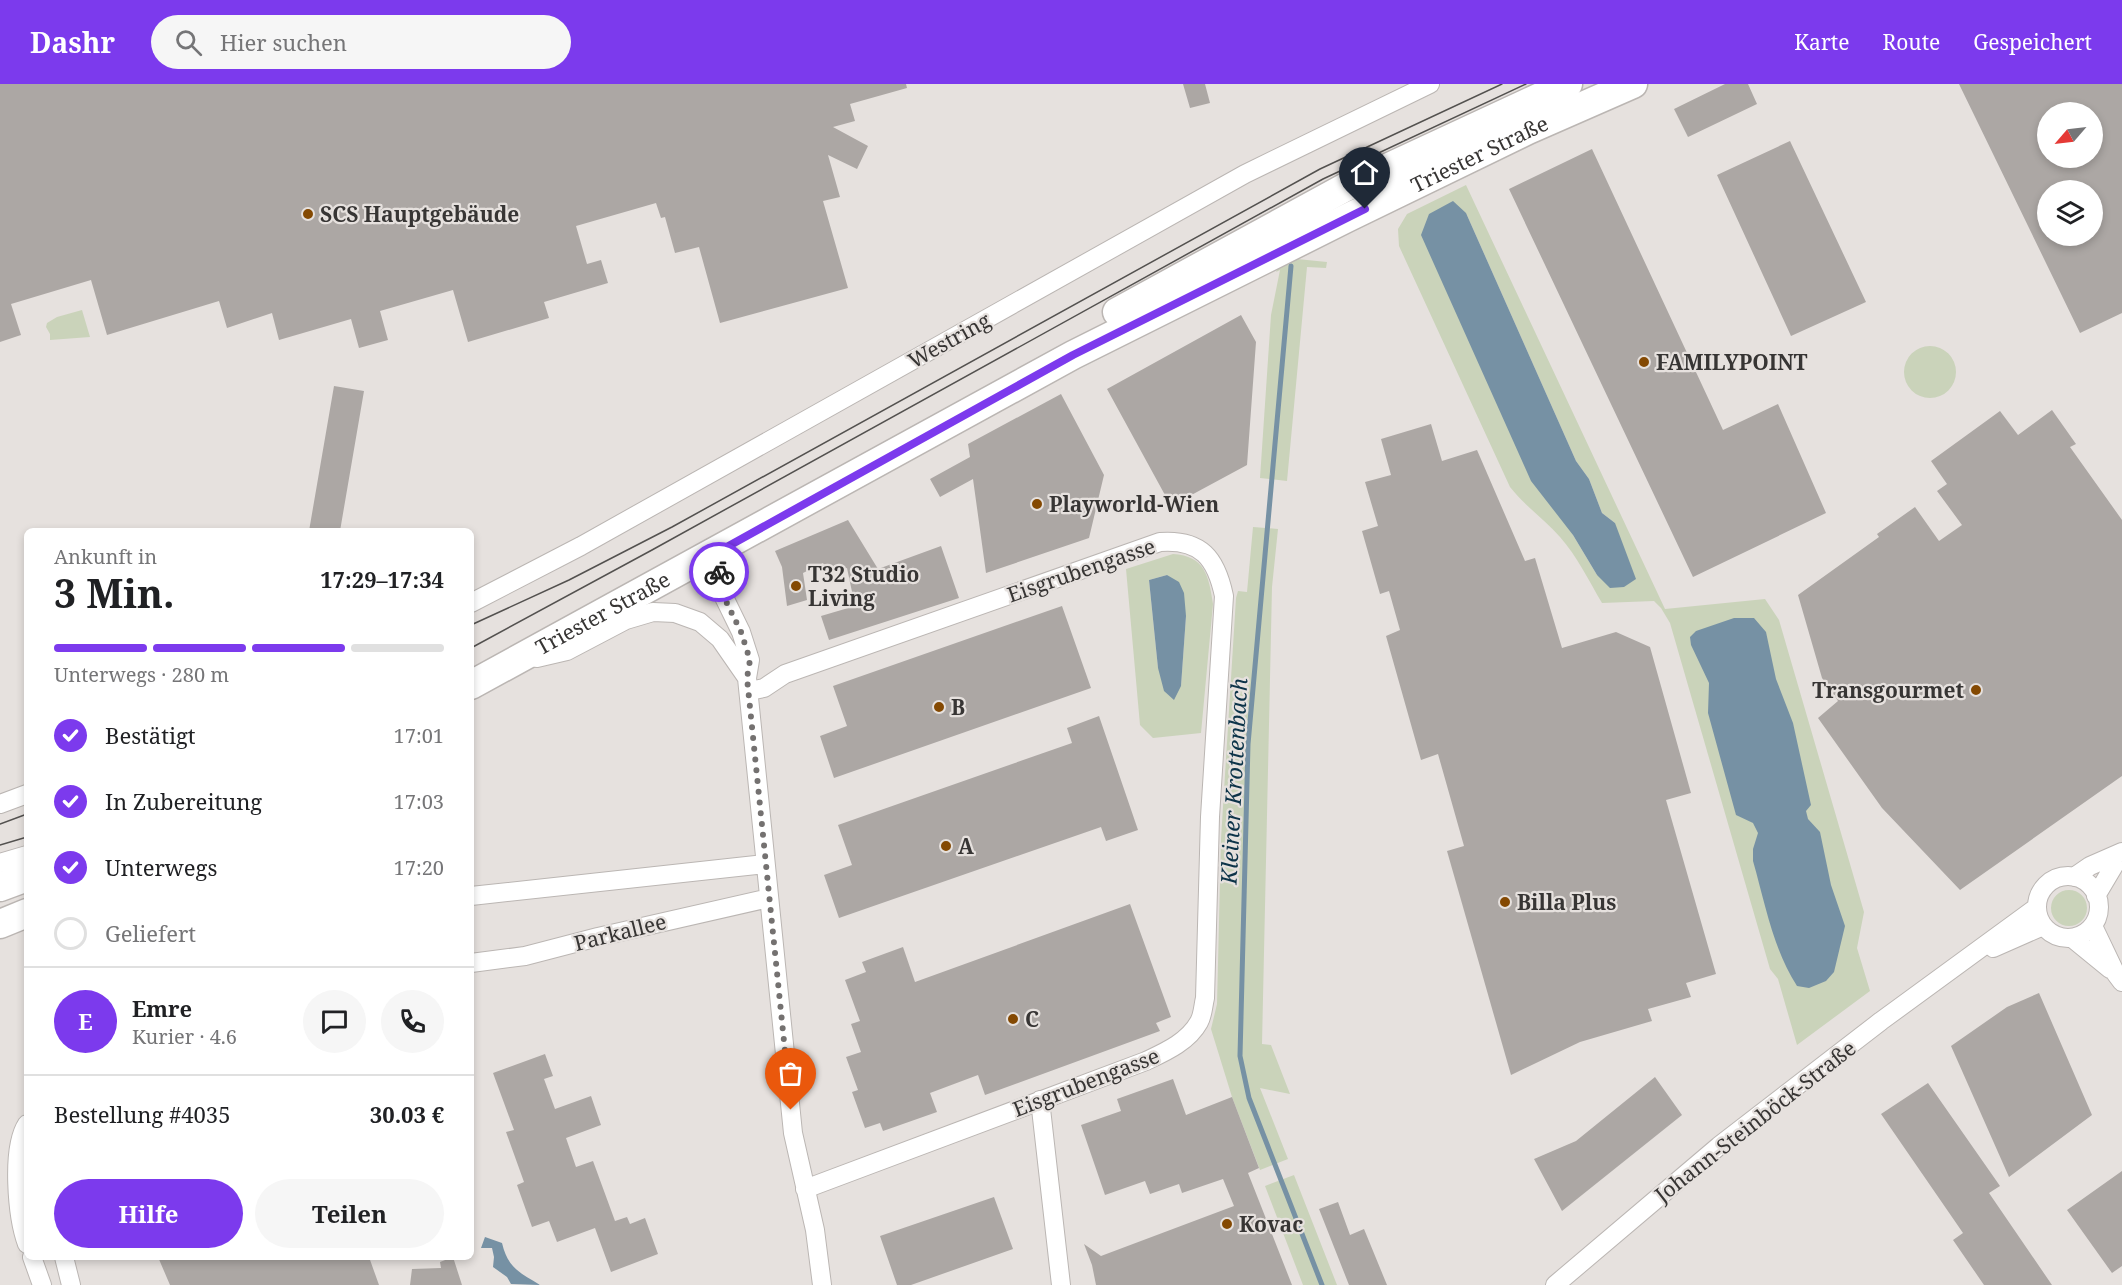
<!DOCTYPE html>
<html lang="de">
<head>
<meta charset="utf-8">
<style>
  :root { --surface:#fff; --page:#f6f6f6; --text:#202124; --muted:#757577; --line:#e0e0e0; --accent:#7c3aed }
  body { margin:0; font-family:"Noto Serif",serif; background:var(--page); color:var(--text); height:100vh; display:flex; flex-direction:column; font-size:22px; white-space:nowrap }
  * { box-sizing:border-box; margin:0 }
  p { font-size:20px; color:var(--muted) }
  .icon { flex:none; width:33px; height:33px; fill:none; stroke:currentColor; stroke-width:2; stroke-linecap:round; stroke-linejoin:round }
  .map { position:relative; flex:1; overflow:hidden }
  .details { position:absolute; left:24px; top:444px; width:450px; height:732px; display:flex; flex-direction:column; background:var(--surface); border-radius:9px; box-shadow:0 3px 9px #0003 }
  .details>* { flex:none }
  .needle { width:39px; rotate:242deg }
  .buttons { position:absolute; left:2037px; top:18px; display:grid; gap:12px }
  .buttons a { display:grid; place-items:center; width:66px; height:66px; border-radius:50%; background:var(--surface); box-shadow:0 3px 9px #0003; font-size:30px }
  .pin { position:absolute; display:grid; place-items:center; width:51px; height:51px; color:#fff; margin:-62px -26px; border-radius:50% 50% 50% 0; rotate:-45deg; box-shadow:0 0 6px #0007 }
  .pin .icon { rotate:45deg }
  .courier { position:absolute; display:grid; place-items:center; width:60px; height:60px; margin:-30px; border:4px solid #7c3aed; border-radius:50%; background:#fff; color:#222; box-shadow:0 2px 8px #0007 }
  .headline em { font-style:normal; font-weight:700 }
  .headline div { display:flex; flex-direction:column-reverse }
  .headline { display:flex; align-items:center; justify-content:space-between; height:102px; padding:0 30px }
  h1 { font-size:39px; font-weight:700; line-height:45px }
  .bar { display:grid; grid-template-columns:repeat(4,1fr); gap:9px 6px; align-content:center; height:72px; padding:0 30px }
  .bar i { height:8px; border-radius:4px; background:var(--line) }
  .bar .on { background:var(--accent) }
  .bar p { grid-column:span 4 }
  .line { display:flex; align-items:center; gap:15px; padding:0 30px; border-top:2px solid var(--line) }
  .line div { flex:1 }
  .round { display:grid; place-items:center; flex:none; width:63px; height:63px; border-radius:32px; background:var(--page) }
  ol { padding:0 30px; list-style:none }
  li { display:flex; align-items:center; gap:18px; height:66px }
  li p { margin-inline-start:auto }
  li .icon { padding:6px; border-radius:50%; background:var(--accent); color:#fff; stroke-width:4 }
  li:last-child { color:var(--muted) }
  li i { width:33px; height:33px; border:3px solid var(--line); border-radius:50% }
  .button { display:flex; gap:12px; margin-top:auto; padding:12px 30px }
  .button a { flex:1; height:69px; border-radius:36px; background:var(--accent); color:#fff; font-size:24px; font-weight:700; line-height:69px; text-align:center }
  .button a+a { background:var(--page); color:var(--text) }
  header { display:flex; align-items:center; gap:36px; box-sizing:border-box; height:84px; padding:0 30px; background:var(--accent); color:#fff }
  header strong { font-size:28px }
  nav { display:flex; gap:33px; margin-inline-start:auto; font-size:21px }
  .search { width:420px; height:54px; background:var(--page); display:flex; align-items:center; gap:15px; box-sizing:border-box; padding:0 21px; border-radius:33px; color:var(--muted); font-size:22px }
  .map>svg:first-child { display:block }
</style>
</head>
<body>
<header>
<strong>Dashr</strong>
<div class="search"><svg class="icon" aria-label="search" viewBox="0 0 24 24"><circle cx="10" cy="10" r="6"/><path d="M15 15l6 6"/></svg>Hier suchen</div>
<nav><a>Karte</a><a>Route</a><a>Gespeichert</a></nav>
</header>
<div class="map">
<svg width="2122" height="1201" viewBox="0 0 2122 1201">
  <rect width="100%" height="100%" fill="#e6e1de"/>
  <path fill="#cad3ba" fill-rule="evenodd" d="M1466 101 1665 525 1765 515 1779 536 1864 828 1857 864 1870 907 1797 961 1778 895 1770 885 1670 539 1661 524 1654 517 1602 519C1589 497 1577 472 1560 453 1544 435 1525 422 1510 403L1399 162 1398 145 1407 130ZM1466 129 1576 377 1589 395 1602 429 1615 439 1597 491 1573 451Z
    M1297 175 1327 178 1326 184 1307 183 1287 397 1260 394 1271 231 1280 186 1276 188 1278 184Z
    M82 226 90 253 50 256V250L46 243 47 239 57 233Z
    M1904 288a26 26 0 1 1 52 0a26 26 0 1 1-52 0Z
    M1253 443 1278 445 1272 503 1262 960 1271 961 1290 1010 1260 1004 1288 1075 1260 1086 1232 1013 1211 945 1217 920 1221 755 1236 514 1238 507 1247 508Z
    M1173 470C1205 472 1209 492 1213 520L1201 649 1153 654 1140 641 1126 485ZM1167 491 1186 532 1181 602 1158 584 1149 496Z
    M2051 824a18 18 0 1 1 36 0a18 18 0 1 1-36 0Z
    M1294 1091 1337 1201H1303L1265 1102Z"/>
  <path fill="#7691a4" d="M1453 117 1466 129 1576 377 1589 395 1602 429 1615 439 1636 495 1624 503 1610 504 1597 491 1573 451 1531 397 1421 151 1429 130Z
    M1167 491 1179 498 1184 509 1186 532 1181 602 1174 616 1164 607 1158 584 1149 496Z
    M1734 534H1754L1766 548 1776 595 1793 639 1811 721 1806 727 1808 735 1820 748 1831 801 1845 842 1834 888 1826 897 1809 904 1797 902C1773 865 1765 819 1753 777V765L1758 749 1753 739 1736 731 1708 629 1709 599 1691 561 1690 553 1696 547Z
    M485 1153 502 1159C508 1184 519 1188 540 1201L511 1200 507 1193 493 1183 494 1173 492 1164H481Z"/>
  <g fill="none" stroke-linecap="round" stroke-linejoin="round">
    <path stroke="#7691a4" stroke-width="5" d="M1291 182 1248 660 1240 972 1249 1014 1322 1201"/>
  </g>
  <path fill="#aca7a4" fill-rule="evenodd" d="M0 0H906L907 4 850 20 855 37 833 43 868 62 857 85 828 71 840 113 823 117 848 204 720 239 699 163 675 169 665 133 661 134 656 119 576 142 587 180 601 176 608 199 544 218 549 234 468 258 453 206 380 227 388 256 359 264 351 235 279 256 272 229 227 244 219 217 107 251 91 196 11 220 21 251 0 258Z
    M1183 0H1205L1210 19 1190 24Z
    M1725 0H1748L1757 20 1688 53 1674 25Z
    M1959 0H2122V229L2080 249ZM2048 28H2092V74H2048ZM2048 106H2092V152H2048Z
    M1790 57 1866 218 1791 252 1717 91Z
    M1592 65 1723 346 1778 320 1826 429 1693 493 1509 105Z
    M1241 231 1256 258 1247 381 1171 422 1107 305Z
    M334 302 364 307 340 447H309Z
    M1061 310 1104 391 1089 454 986 489 973 395 940 413 930 395 970 373 968 360Z
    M2052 326 2076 360 2070 363 2122 436V692L1960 806 1882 724 1818 634 1838 617 1822 594 1798 511 1879 453 1877 450 1915 423 1939 457 1962 441 1937 407 1947 400 1931 377 2000 327 2018 351Z
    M1431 340 1442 377 1477 366 1525 477 1535 474 1562 564 1616 548 1650 563 1691 709 1666 716 1716 890 1686 899 1691 913 1648 925 1652 937 1580 958 1511 991 1447 767 1464 762 1438 670 1421 676 1386 552 1400 546 1389 507 1380 510 1362 447 1378 442 1365 398 1391 391 1381 355Z
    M848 436 878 485 941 462 959 514 829 556 821 532 855 522 847 484 829 489 823 479 803 489 807 516 787 522 782 483 775 467Z
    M1062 522 1091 604 834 694 820 652 847 642 833 602Z
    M1099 632 1138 746 1106 757 1101 743 839 834 824 791 852 781 838 741 1072 659 1067 644Z
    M1130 820 1171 933 1156 939 1160 947 985 1011 978 991 930 1009 937 1028 883 1047 880 1039 865 1044 852 1008 858 1006 846 973 861 968 851 940 860 937 845 896 866 888 862 878 903 863 915 898Z
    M2039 909 2092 1031 2009 1093 1951 962 2007 923Z
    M545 970 553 992 544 995 555 1025 591 1012 601 1041 566 1054 576 1083 593 1077 615 1137 627 1133 630 1140 645 1134 658 1170 611 1188 595 1144 557 1158 549 1137 532 1143 517 1101 524 1098 506 1048 514 1046 493 989Z
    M1655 993 1682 1031 1562 1127 1534 1075 1576 1057Z
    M1173 995 1186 1031 1232 1013 1259 1084 1248 1089 1292 1201H1096L1092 1181 1084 1160 1101 1172 1234 1122 1223 1095 1182 1109 1179 1100 1150 1110 1145 1097 1105 1111 1081 1041 1121 1027 1117 1015Z
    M1928 999 2000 1102 1989 1109 2052 1201H1984L1953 1156 1963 1149 1881 1030Z
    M2122 1087V1182L2112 1189 2067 1126Z
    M994 1113 1013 1165 911 1201H897L880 1152Z
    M1338 1118 1350 1151 1364 1145 1387 1201H1349L1319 1125Z
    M158 1173H369L379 1201H170Z
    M453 1173 462 1201H410L412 1185 441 1184 440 1178Z"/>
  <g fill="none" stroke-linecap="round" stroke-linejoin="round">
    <defs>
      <path id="street" d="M725 464 718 482 721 507 741 548 750 576 747 594 793 1049 815 1146 822 1201
        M471 519 581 462 1245 90 1430 0
        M537 574 567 567 626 536 653 528 675 529 700 538 720 555 747 594
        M749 607 764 604 785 590 1160 458C1201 455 1216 474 1224 512L1210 733 1205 914C1203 922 1203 931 1199 938 1188 958 1165 968 1146 977L805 1105
        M0 720 27 710
        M0 779 27 771
        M2037 823a31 31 0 1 1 62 0a31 31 0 1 1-62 0Z
        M2074 793 2090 782 2122 768
        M471 812 765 780
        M2096 812 2122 768
        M2093 842 2116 890 2122 898
        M2072 854 2110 885
        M1993 864 2043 842
        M471 879 525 872 598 853 769 814
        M1040 1016 1061 1201
        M27 1040C11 1064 17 1133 27 1160
        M32 1173 42 1201
        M64 1173 71 1201
        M1555 1201 1719 1062 1881 937 2037 823"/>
      <g id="primary">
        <path d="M1117 228 1344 104 1568 0"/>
        <path id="s1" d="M471 601 1073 271 1347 134 1528 46 1633 0"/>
        <path d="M0 803 27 793"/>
        <path d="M0 840 27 829"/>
      </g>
    </defs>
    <use href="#street" stroke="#bbb6b3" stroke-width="20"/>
    <use href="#primary" stroke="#bbb6b3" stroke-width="31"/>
    <use href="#street" stroke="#fff" stroke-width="18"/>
    <use href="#primary" stroke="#fff" stroke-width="28"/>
    <path stroke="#53514f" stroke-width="1.5" d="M471 541 569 496 672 443 1320 85 1502 0
      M471 564 652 466 1323 95 1526 0
      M0 740 27 730
      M0 761 27 753"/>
  </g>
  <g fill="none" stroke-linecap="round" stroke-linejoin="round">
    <path stroke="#747170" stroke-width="6" stroke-dasharray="0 10.8" d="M719 488 721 507 741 548 750 576 747 594 791 1026"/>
    <path stroke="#7c3aed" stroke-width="8" d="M719 488 718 482 725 464 1073 271 1365 125"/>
  </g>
  <g fill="#844902" stroke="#e6e1de" stroke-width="2">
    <circle cx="308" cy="130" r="6"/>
    <circle cx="1644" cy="278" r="6"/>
    <circle cx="1037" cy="420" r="6"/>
    <circle cx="796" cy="502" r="6"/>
    <circle cx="1976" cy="606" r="6"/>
    <circle cx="939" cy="623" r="6"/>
    <circle cx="946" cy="762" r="6"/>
    <circle cx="1505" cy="818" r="6"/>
    <circle cx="1013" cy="935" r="6"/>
    <circle cx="1227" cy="1140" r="6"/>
  </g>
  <g text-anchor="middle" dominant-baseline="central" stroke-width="4.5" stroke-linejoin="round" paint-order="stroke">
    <g font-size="21" fill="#373534" stroke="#e6e1de">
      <text stroke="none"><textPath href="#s1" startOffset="1140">Triester Straße</textPath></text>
      <text transform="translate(949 256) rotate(-29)">Westring</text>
      <text transform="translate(1081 486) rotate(-19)">Eisgrubengasse</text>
      <text stroke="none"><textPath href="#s1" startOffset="150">Triester Straße</textPath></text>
      <text transform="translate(620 848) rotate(-14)">Parkallee</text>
      <text transform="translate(1086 998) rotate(-21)">Eisgrubengasse</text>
      <text transform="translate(1755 1037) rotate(-38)">Johann-Steinböck-Straße</text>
    </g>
    <g font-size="21" font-weight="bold" fill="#373534" stroke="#e6e1de" text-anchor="start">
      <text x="320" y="130">SCS Hauptgebäude</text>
      <text x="1656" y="278">FAMILYPOINT</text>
      <text x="1049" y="420">Playworld-Wien</text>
      <text x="808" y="490">T32 Studio<tspan x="808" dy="24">Living</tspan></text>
      <text x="1964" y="606" text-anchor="end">Transgourmet</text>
      <text x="951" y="623">B</text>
      <text x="958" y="762">A</text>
      <text x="1517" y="818">Billa Plus</text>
      <text x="1025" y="935">C</text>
      <text x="1239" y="1140">Kovac</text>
    </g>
    <g font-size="22" font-style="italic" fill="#0c3348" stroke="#e6e1de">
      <text transform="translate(1233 697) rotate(-87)">Kleiner Krottenbach</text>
    </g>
  </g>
</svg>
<div class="buttons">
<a><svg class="needle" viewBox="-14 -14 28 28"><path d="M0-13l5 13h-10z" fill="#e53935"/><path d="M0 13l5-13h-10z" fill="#757577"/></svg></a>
<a><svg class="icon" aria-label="layers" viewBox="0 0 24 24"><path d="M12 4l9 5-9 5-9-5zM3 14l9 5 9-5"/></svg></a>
</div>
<div class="pin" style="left:791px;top:1026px;background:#ea580c"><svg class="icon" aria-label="bag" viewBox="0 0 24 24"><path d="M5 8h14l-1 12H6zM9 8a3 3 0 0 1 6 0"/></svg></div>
<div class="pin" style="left:1365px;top:125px;background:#1f2937"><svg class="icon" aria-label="home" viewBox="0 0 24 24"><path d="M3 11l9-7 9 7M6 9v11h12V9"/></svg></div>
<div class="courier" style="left:719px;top:488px"><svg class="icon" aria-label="bike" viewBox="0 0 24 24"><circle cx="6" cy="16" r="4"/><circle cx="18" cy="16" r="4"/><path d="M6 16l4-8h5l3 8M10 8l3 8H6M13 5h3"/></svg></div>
<section class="details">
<div class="headline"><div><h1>3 Min.</h1><p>Ankunft in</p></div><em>17:29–17:34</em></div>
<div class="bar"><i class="on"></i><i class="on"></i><i class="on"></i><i></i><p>Unterwegs · 280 m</p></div>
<ol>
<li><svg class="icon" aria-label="check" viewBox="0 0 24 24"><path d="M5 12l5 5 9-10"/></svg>Bestätigt<p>17:01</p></li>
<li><svg class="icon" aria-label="check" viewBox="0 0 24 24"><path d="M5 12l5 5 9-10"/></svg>In Zubereitung<p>17:03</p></li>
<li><svg class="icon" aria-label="check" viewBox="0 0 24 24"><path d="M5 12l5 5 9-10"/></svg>Unterwegs<p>17:20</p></li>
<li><i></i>Geliefert</li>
</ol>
<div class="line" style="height:108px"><b class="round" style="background:var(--accent);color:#fff">E</b><div><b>Emre</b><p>Kurier · 4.6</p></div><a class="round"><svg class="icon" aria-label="chat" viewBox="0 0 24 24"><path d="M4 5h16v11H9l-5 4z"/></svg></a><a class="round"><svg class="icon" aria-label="phone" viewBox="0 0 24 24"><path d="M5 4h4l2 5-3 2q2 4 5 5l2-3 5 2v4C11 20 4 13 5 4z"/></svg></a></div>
<div class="line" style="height:78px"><div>Bestellung #4035</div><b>30.03 €</b></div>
<div class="button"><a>Hilfe</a><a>Teilen</a></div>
</section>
</div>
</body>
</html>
